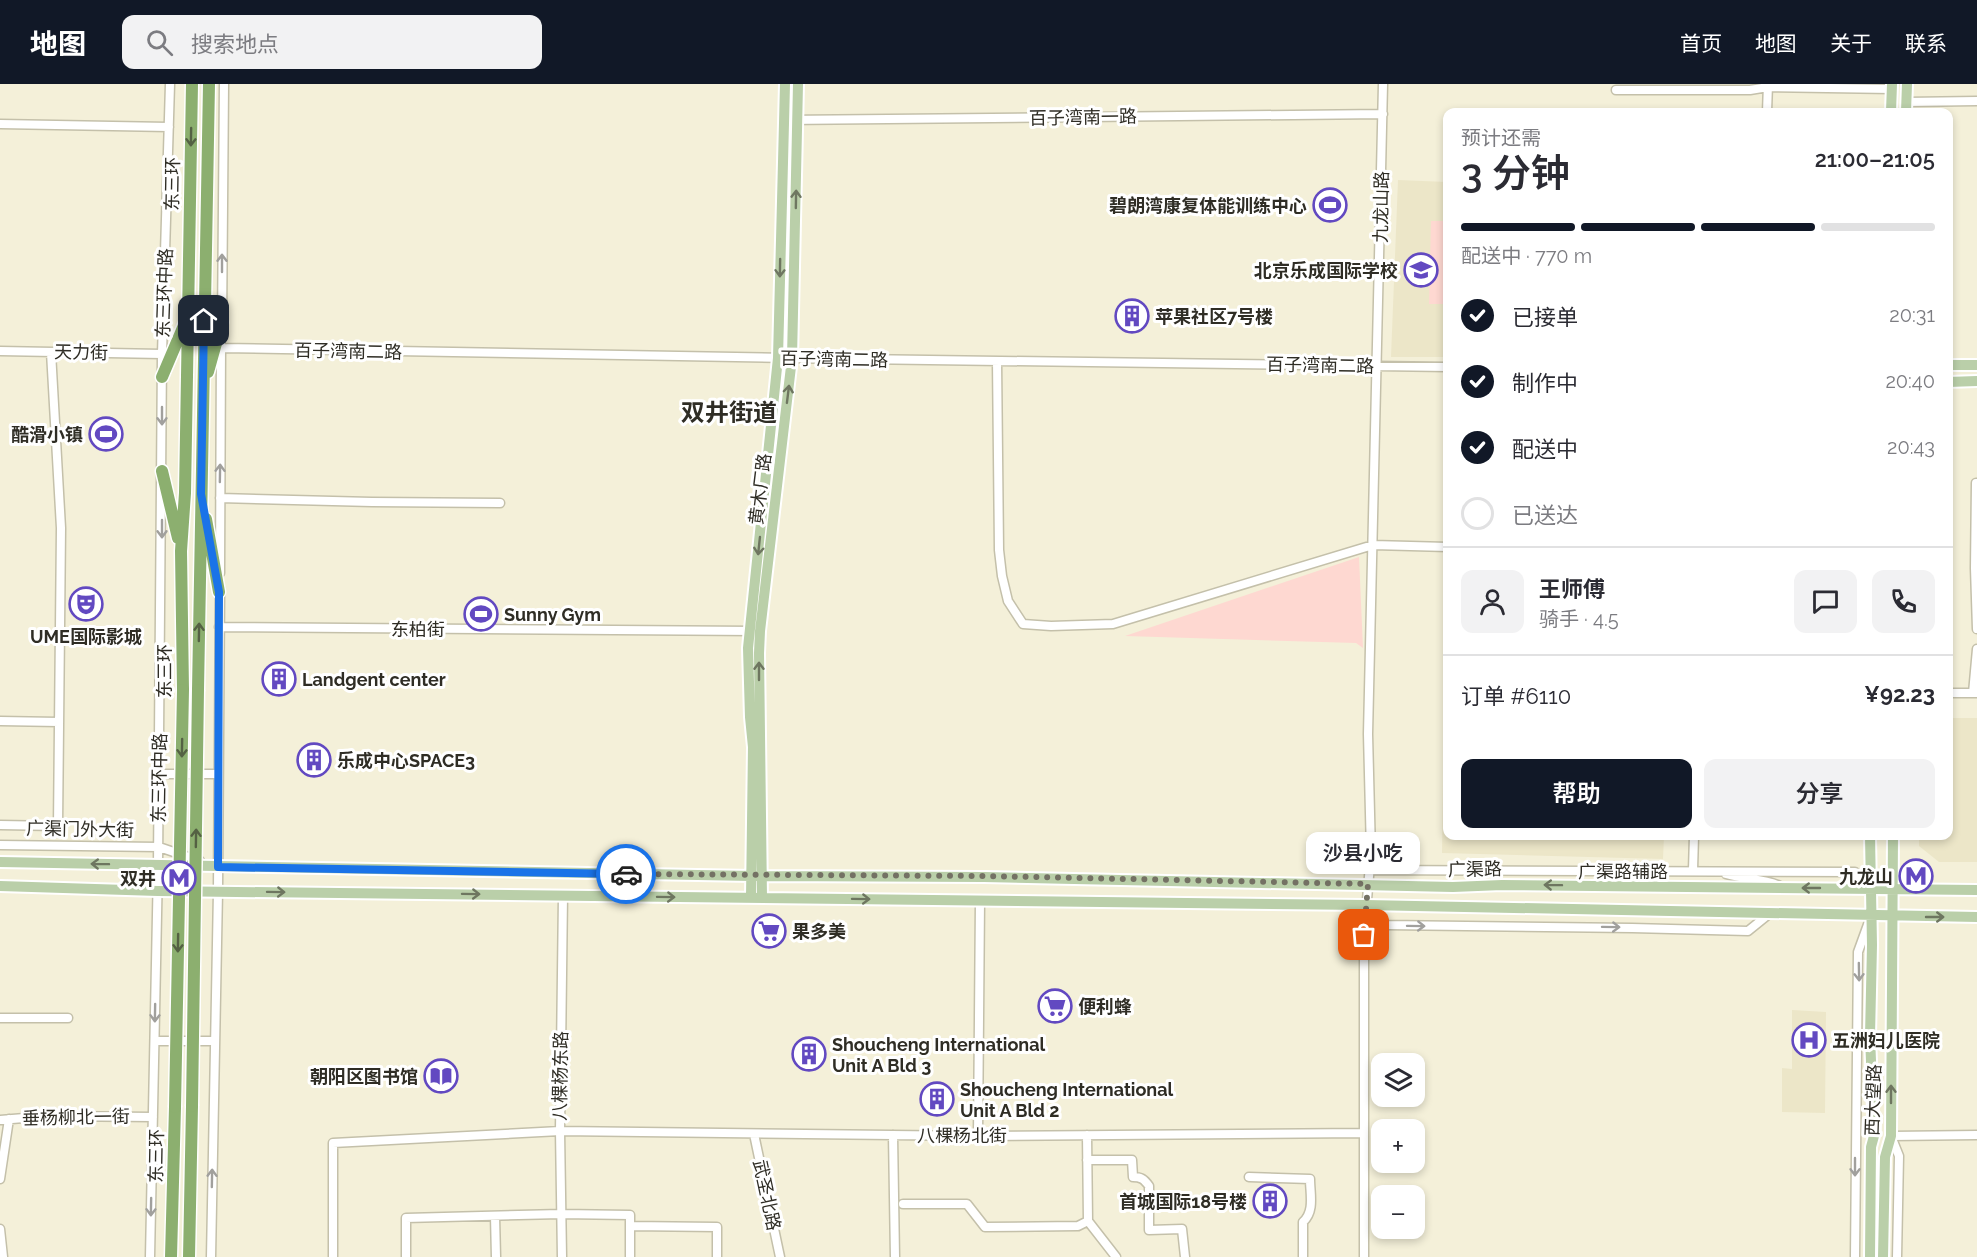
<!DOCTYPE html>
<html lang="zh">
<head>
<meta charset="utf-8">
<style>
  :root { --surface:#fff; --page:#f2f2f3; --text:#2b2b33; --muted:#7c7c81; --line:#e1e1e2; --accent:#111827 }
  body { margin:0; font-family:Raleway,"Noto Sans SC",sans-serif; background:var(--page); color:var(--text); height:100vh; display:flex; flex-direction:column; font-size:22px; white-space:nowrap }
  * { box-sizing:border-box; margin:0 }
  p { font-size:20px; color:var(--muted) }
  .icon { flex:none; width:33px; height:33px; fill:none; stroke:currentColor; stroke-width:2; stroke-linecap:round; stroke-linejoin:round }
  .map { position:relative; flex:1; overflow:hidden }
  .drawer { position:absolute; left:1443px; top:24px; width:510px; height:732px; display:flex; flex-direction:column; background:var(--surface); border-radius:12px; box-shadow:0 3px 9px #0003 }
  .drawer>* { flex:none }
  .controls { position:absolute; left:1371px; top:969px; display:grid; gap:12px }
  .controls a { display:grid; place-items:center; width:54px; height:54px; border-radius:12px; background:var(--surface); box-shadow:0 3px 9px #0003; font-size:30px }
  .pin { position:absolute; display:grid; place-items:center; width:51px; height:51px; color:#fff; margin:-26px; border-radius:12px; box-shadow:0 3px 9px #0006 }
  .courier { position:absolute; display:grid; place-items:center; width:60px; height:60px; margin:-30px; border:4px solid #1a73e8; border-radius:50%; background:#fff; color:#222; box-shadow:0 2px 8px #0007 }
  .bubble { position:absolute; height:42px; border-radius:12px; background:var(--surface); box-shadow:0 3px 9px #0003; font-size:20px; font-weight:600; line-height:42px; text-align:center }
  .overview em { font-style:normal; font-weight:600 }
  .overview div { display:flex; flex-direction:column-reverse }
  .overview { display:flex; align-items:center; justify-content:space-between; height:102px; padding:0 18px }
  h1 { font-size:39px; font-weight:600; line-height:45px }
  .bar { display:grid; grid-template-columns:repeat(4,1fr); gap:9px 6px; align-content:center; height:72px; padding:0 18px }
  .bar i { height:8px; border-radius:4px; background:var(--line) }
  .bar .current { background:var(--accent) }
  .bar p { grid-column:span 4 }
  .line { display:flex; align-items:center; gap:15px; padding:0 18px; border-top:2px solid var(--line) }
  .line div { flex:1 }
  .round { display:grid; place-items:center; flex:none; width:63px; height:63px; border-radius:12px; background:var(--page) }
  ol { padding:0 18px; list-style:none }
  li { display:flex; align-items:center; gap:18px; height:66px }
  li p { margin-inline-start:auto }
  li .icon { padding:6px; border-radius:50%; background:var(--accent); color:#fff; stroke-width:4 }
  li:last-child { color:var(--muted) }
  li i { width:33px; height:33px; border:3px solid var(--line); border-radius:50% }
  .cta { display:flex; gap:12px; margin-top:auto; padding:12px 18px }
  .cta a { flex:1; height:69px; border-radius:12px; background:var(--accent); color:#fff; font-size:24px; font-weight:600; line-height:69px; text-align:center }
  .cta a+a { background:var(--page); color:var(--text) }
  header { display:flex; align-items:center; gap:36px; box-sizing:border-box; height:84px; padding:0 30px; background:var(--accent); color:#fff }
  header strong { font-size:28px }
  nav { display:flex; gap:33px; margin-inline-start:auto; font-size:21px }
  .search { width:420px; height:54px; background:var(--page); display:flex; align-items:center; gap:15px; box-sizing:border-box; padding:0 21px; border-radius:12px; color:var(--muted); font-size:22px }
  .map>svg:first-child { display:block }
</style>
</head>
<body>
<header>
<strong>地图</strong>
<div class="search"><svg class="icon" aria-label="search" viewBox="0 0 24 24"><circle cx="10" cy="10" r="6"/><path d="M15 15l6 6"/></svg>搜索地点</div>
<nav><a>首页</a><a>地图</a><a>关于</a><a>联系</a></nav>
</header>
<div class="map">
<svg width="1977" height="1173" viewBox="0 0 1977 1173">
  <rect width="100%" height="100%" fill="#f4f0d9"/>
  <path fill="#ece6c8" d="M1398 96 1447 98V273H1391Z
    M1444 629H1448V752H1664L1663 775 1442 769Z
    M1949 634H1977V778H1939L1919 762V752H1948Z
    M1792 926 1826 928 1825 1029 1782 1028V984L1792 985Z"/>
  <path fill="#fed8d1" d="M1431 137H1447V220H1429Z
    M1359 473 1363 564 1356 559 1125 552Z"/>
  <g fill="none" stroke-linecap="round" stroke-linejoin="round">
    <defs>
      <path id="minor" d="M1616 6H1750L1768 3 1892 5
        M1906 18 1977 17
        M1767 28 1768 0
        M784 36 1383 30
        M0 40 169 43
        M222 243 224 0
        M221 264 787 274 1448 283
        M0 267 162 270
        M997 277 999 466 1002 492 1008 517 1023 540 1051 542 1113 540 1373 461 1448 463
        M1976 399 1975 484 1977 545
        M220 414 372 418 500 419
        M220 489 221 261
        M219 543 756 547
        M1948 609H1977
        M1973 609 1977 565
        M0 637 59 638
        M159 690H218
        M0 741 58 742 61 444 51 268
        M0 761 159 763 200 777
        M1369 786 1855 788 1870 804
        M1693 786 1694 752
        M1726 790C1745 796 1762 794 1780 802
        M1366 821 1386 841 1632 844 1748 847 1769 830
        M0 934H68
        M155 957H215
        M0 1036 48 1032 153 1033
        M754 1050 780 1173
        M893 1051 895 1173
        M1087 1051 1088 1137 1116 1173
        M978 1052 980 816
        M1087 1076H1132L1133 1093C1141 1093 1144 1095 1149 1102V1146L1182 1145 1185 1173
        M1249 1093 1310 1095C1310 1110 1315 1127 1303 1138V1173
        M0 1095 9 1035
        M903 1120H967L985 1143 1078 1142 1088 1137
        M495 1132 496 1173
        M0 1145 3 1173
        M150 1173 158 782 162 270 170 0
        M211 1173 218 807 220 504
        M333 1173V1059L560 1047 978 1052 1364 1049
        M406 1173V1134L561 1130 630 1131V1142
        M562 1173 560 1047 563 811
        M630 1173V1142L717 1143V1173
        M1364 1173V851L1371 769 1368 650 1383 0
        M1855 1173 1858 868 1870 835
        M1897 1173 1899 1072 1891 1052 1977 1051"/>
      <path id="major" d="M1891 28 1892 0
        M1906 28 1907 0
        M1948 281H1977
        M1948 298 1977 297
        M0 778 752 792 984 793 1453 803 1502 801 1977 806
        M0 802 158 807 1366 821 1977 833
        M751 813 753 663 750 633 748 564 778 274 785 0
        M762 814 759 569 760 547 792 274 798 0
        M1870 1173 1871 1063 1874 1052 1870 952 1872 861 1870 752
        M1883 1173 1885 1073 1891 1052 1893 752"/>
      <path id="highway" d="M208 288 222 238
        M162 293 185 239
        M162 387 178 454
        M206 435 219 508
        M183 606 181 467 185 409 192 0
        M198 606 209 0
        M171 1173 175 1023
        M189 1173 192 1022"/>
    </defs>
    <use href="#minor" stroke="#c4c0aa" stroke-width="11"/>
    <use href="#major" stroke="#fff" stroke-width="14"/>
    <use href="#highway" stroke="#fff" stroke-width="15"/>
    <use href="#minor" stroke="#fff" stroke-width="8"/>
    <use href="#major" stroke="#bacfa9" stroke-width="10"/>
    <use href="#highway" stroke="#8caf6f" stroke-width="12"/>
    <defs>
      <path id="highway-bridge" d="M192 1022 198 606
        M175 1023 183 606"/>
    </defs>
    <use href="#highway-bridge" stroke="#fff" stroke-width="15" stroke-linecap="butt"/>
    <use href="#highway-bridge" stroke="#8caf6f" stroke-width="12"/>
  </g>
  <defs><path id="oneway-shaft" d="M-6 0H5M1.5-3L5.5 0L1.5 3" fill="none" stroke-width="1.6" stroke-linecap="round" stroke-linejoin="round" transform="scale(1.5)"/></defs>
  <g stroke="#546143">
    <use href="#oneway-shaft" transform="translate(191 53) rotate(91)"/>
    <use href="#oneway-shaft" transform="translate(199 548) rotate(-89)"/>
    <use href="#oneway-shaft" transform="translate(182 664) rotate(91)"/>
    <use href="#oneway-shaft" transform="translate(196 754) rotate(-89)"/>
    <use href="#oneway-shaft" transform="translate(178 859) rotate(91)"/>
  </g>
  <g stroke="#6e7660">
    <use href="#oneway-shaft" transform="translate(796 115) rotate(-89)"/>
    <use href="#oneway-shaft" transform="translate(780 184) rotate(91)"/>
    <use href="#oneway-shaft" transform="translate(788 310) rotate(-83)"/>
    <use href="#oneway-shaft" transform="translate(759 462) rotate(96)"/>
    <use href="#oneway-shaft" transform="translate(759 587) rotate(-90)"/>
    <use href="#oneway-shaft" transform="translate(100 780) rotate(-179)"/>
    <use href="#oneway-shaft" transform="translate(1553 801) rotate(-179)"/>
    <use href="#oneway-shaft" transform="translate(1811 804) rotate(-180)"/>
    <use href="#oneway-shaft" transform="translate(276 808) rotate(1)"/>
    <use href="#oneway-shaft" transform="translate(471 810) rotate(1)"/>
    <use href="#oneway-shaft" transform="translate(666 813) rotate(1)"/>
    <use href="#oneway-shaft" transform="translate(861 815) rotate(1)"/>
    <use href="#oneway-shaft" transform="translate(1935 833)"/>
    <use href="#oneway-shaft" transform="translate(1891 1010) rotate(-90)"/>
  </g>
  <g stroke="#a1a09d">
    <use href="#oneway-shaft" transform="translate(222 179) rotate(-90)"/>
    <use href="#oneway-shaft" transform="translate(162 332) rotate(90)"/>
    <use href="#oneway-shaft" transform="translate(220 389) rotate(-89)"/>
    <use href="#oneway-shaft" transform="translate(162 445) rotate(90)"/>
    <use href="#oneway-shaft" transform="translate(1416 842) rotate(1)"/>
    <use href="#oneway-shaft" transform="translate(1611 843) rotate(1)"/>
    <use href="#oneway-shaft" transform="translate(1859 888) rotate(89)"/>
    <use href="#oneway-shaft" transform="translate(155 929) rotate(91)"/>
    <use href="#oneway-shaft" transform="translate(1855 1083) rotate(90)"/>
    <use href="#oneway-shaft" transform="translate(212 1094) rotate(-89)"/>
    <use href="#oneway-shaft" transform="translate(151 1123) rotate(91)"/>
  </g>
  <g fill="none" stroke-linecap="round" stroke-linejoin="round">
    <path stroke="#747164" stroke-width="6" stroke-dasharray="0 10.8" d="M626 790 984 792 1368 800 1364 851"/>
    <path stroke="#1a73e8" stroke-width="8" d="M204 237 201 410 219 508 218 783 626 790"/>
  </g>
  <defs>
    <symbol id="stadium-ring" viewBox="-11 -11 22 22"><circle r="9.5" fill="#fff" stroke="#6249c1" stroke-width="1.5"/><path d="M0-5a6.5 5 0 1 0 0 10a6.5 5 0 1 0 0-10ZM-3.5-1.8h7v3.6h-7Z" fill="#6249c1"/></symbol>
    <symbol id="school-ring" viewBox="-11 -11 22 22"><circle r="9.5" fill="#fff" stroke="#6249c1" stroke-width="1.5"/><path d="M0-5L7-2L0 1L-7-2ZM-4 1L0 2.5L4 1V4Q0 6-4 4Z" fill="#6249c1"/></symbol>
    <symbol id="building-ring" viewBox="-11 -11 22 22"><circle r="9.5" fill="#fff" stroke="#6249c1" stroke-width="1.5"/><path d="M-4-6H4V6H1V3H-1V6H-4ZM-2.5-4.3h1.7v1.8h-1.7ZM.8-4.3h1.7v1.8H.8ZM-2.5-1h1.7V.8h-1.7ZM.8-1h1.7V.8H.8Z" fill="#6249c1"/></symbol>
    <symbol id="theatre-ring" viewBox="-11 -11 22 22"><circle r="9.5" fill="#fff" stroke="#6249c1" stroke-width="1.5"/><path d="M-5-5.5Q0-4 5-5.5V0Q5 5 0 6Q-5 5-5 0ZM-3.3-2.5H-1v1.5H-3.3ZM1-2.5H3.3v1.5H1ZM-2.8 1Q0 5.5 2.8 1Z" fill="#6249c1"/></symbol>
    <symbol id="metro-ring" viewBox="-11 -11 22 22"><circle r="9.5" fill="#fff" stroke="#6249c1" stroke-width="1.5"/><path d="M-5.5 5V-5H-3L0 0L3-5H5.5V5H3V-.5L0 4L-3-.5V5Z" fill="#6249c1"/></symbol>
    <symbol id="supermarket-ring" viewBox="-11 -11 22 22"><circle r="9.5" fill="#fff" stroke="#6249c1" stroke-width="1.5"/><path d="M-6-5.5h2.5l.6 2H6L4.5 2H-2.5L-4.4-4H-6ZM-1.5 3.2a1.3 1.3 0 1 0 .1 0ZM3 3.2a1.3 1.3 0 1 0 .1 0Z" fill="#6249c1"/></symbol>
    <symbol id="hospital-ring" viewBox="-11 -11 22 22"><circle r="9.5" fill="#fff" stroke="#6249c1" stroke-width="1.5"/><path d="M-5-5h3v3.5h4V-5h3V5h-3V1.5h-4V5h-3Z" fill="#6249c1"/></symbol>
    <symbol id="library-ring" viewBox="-11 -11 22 22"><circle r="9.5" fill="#fff" stroke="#6249c1" stroke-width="1.5"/><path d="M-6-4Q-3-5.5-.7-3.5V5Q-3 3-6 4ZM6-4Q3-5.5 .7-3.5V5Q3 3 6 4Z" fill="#6249c1"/></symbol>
  </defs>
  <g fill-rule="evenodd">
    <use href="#stadium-ring" x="1311" y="102" width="38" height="38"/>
    <use href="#school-ring" x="1402" y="167" width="38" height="38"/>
    <use href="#building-ring" x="1113" y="213" width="38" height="38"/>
    <use href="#stadium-ring" x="87" y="331" width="38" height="38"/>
    <use href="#theatre-ring" x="67" y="501" width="38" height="38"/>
    <use href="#stadium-ring" x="462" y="511" width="38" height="38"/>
    <use href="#building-ring" x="260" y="576" width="38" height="38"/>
    <use href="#building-ring" x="295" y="657" width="38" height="38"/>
    <use href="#metro-ring" x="1897" y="773" width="38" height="38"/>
    <use href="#metro-ring" x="160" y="775" width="38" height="38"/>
    <use href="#supermarket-ring" x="750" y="828" width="38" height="38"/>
    <use href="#supermarket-ring" x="1036" y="903" width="38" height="38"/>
    <use href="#hospital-ring" x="1790" y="937" width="38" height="38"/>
    <use href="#building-ring" x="790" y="951" width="38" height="38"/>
    <use href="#library-ring" x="422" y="973" width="38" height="38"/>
    <use href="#building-ring" x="918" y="996" width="38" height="38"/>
    <use href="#building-ring" x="1251" y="1098" width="38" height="38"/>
  </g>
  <g text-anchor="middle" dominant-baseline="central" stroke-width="6" stroke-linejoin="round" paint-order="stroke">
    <g font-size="18" fill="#2f2d25" stroke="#fff">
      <text transform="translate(1083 33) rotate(-1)">百子湾南一路</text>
      <text transform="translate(172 100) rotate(-89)">东三环</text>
      <text transform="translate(1381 123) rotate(-89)">九龙山路</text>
      <text transform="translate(164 209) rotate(-88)">东三环中路</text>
      <text transform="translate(348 267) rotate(1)">百子湾南二路</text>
      <text transform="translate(81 268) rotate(1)">天力街</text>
      <text transform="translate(834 275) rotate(1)">百子湾南二路</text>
      <text transform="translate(1320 281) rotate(1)">百子湾南二路</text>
      <text transform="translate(760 405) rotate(-83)">黄木厂路</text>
      <text x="418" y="545">东柏街</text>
      <text transform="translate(164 587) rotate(-90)">东三环</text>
      <text transform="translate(159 694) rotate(-89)">东三环中路</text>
      <text transform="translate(80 745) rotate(1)">广渠门外大街</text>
      <text transform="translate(1475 785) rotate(-1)">广渠路</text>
      <text x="1623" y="787">广渠路辅路</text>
      <text transform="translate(560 992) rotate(-89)">八棵杨东路</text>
      <text transform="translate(1873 1016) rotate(-88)">西大望路</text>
      <text transform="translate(76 1033) rotate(-1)">垂杨柳北一街</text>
      <text x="962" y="1051">八棵杨北街</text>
      <text transform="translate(156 1072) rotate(-89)">东三环</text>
      <text transform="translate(767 1111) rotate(78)">武圣北路</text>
    </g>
    <g font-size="18" font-weight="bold" fill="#2f2d25" stroke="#fff" text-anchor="start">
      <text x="1307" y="121" text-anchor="end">碧朗湾康复体能训练中心</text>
      <text x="1398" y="186" text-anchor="end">北京乐成国际学校</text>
      <text x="1155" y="232">苹果社区7号楼</text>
      <text x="83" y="350" text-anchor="end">酷滑小镇</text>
      <text x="504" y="530">Sunny Gym</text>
      <text x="86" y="552" text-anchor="middle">UME国际影城</text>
      <text x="302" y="595">Landgent center</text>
      <text x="337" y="676">乐成中心SPACE3</text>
      <text x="1893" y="792" text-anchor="end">九龙山</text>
      <text x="156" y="794" text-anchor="end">双井</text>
      <text x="792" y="847">果多美</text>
      <text x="1078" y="922">便利蜂</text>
      <text x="1832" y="956">五洲妇儿医院</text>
      <text x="832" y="960">Shoucheng International<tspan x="832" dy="21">Unit A Bld 3</tspan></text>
      <text x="418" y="992" text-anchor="end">朝阳区图书馆</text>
      <text x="960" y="1005">Shoucheng International<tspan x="960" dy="21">Unit A Bld 2</tspan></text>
      <text x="1247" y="1117" text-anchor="end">首城国际18号楼</text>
    </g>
    <g font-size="24" font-weight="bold" fill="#2f2d25" stroke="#fff">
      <text x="729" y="328">双井街道</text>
    </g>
  </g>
</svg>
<div class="controls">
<a><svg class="icon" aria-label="layers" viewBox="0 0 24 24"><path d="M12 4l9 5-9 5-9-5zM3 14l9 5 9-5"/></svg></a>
<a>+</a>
<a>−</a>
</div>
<div class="pin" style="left:1364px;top:851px;background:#ea580c"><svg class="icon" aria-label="bag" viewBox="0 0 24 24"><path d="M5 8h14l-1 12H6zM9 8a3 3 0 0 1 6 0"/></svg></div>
<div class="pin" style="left:204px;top:237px;background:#1f2937"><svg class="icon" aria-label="home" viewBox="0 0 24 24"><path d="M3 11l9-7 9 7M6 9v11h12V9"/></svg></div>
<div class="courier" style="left:626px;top:790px"><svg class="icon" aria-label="car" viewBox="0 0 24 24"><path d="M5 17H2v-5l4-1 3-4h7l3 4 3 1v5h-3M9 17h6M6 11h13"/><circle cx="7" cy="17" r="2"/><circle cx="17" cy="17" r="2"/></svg></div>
<div class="bubble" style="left:1306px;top:748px;width:114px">沙县小吃</div>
<section class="drawer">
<div class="overview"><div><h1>3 分钟</h1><p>预计还需</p></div><em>21:00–21:05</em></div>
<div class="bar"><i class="current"></i><i class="current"></i><i class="current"></i><i></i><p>配送中 · 770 m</p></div>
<ol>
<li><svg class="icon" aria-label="check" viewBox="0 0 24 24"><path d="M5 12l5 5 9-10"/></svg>已接单<p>20:31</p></li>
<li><svg class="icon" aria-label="check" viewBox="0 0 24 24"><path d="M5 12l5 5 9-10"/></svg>制作中<p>20:40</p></li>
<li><svg class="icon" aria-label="check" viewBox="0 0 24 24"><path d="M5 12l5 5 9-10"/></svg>配送中<p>20:43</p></li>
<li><i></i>已送达</li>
</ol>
<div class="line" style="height:108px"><a class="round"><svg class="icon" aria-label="person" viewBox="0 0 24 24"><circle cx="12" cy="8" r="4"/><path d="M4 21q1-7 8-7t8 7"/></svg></a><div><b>王师傅</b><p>骑手 · 4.5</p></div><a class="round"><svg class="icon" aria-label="chat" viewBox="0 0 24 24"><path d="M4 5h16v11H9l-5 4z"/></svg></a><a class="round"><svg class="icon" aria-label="phone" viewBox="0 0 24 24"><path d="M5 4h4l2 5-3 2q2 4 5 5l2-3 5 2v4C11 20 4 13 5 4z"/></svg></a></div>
<div class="line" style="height:78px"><div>订单 #6110</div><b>¥92.23</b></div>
<div class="cta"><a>帮助</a><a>分享</a></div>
</section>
</div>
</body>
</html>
